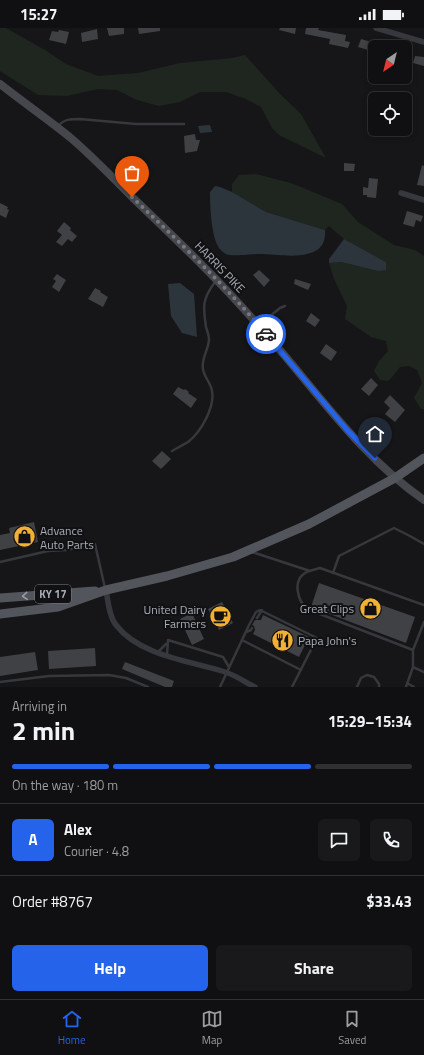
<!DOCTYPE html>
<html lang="en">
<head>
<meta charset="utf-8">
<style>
  :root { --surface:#101012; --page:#19191b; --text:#f1f3f6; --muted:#9c9d9f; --line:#303032; --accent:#2563eb }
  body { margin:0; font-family:"Titillium Web",sans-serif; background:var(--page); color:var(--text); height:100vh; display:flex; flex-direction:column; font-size:15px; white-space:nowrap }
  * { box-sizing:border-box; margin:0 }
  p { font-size:13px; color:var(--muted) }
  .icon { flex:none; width:22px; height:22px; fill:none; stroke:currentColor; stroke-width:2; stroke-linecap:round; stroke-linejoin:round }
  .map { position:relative; height:659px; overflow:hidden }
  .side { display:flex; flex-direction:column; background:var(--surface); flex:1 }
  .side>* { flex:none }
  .needle { width:26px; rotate:215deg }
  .fabs { position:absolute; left:368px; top:12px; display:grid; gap:8px }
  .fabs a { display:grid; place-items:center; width:44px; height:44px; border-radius:6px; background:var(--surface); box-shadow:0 2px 6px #0003,0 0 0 1px var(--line); font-size:20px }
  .pin { position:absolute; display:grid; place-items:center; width:34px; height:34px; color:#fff; margin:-41px -17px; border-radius:50% 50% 50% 0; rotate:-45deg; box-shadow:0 0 4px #0007 }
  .pin .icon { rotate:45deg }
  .courier { position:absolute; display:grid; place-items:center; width:40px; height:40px; margin:-20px; border:3px solid #2563eb; border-radius:50%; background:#fff; color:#222; box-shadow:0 1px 5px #0007 }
  .overview em { font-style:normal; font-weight:700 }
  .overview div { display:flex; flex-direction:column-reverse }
  .overview { display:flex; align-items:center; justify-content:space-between; height:68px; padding:0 12px }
  h1 { font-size:26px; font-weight:700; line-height:30px }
  .bar { display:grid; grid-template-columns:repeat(4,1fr); gap:6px 4px; align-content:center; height:48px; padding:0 12px }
  .bar i { height:5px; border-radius:3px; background:var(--line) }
  .bar .current { background:var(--accent) }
  .bar p { grid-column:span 4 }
  .line { display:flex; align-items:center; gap:10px; padding:0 12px; border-top:1px solid var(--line) }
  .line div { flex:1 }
  .round { display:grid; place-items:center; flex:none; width:42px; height:42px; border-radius:6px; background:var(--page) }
  .cta { display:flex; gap:8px; margin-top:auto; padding:8px 12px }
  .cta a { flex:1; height:46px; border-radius:6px; background:var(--accent); color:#fff; font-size:16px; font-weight:700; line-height:46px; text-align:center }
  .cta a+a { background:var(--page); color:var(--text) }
  .status { display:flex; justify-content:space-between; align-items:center; height:28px; padding:0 20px; background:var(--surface); direction:ltr }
  .status svg { height:11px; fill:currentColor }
  .tab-bar { display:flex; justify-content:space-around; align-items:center; height:56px; border-top:1px solid var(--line); background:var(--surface); font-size:11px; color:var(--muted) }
  .tab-bar a { display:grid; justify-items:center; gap:2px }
  .tab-bar .current { color:var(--accent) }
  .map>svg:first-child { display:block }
</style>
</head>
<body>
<div class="status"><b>15:27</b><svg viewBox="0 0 49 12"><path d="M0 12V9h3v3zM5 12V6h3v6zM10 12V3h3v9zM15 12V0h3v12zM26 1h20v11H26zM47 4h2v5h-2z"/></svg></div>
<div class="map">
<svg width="424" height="659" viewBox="0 0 424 659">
  <rect width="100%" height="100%" fill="#161618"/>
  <path fill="#1e261f" d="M0 0H6L45 22 66 36 98 48 138 45 180 35 232 30 245 27 280 66 301 86 326 130 279 107 272 100 261 79 246 71 226 64H200L180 74 159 78 137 72 117 62 98 61 67 68 38 67 0 43Z
    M256 146 291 155 342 176 358 194 394 217 415 222 424 228V381H421L414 370 422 355 417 342 409 338 400 339 393 348 388 353 380 352 374 343 379 333 388 323 386 313 371 309 345 291 347 278 334 251 329 235 341 234 378 243 386 234 344 211 329 198 325 202 266 184 232 164V156L239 147Z"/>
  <path fill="#2c353c" d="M210 97 212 104 200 105 198 98Z
    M215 158 220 159 232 164 266 184 325 202C328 237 281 226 259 226 252 226 232 229 226 226 224 225 219 221 218 218 211 206 210 177 210 164Z
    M344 211 386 234V242L378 243 341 234 329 235V231Z
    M180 255 194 266 197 309 182 305 171 288 168 256Z"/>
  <path fill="#404145" d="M107 0H124V6L109 8Z
    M138 0H160V3L139 6Z
    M280 0H296L295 6 279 2Z
    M306 0H319L318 2 346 7 345 13 350 14 348 20 329 16 330 11 305 6Z
    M97 1 98 11 82 14 81 5Z
    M59 2 69 4 66 16 49 12 52 3 58 4Z
    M361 11 375 15V24L358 19Z
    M415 28 424 29V38L413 35Z
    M195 106 196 112H200L197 123 185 125 184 108Z
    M344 135 355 136 354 143H344Z
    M422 137 424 138V158L417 157Z
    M369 150 378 151 376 170 367 169V167H363V159L368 160Z
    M0 175 8 179 7 181 9 182 6 190 0 187Z
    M407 183 423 188 421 194 416 192 414 199 403 196Z
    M64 194 71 200 70 202 77 208 72 214 68 211 62 218 56 214 62 207 57 203Z
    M259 242 270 252 264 259 253 247Z
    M57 246 66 252 59 264 52 259 56 253 53 251Z
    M295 251 311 256 308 262 294 256Z
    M95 260 101 263 100 264 108 269 103 279 88 271Z
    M311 285 320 292 315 299 306 293Z
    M326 316 337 324 331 333 320 325Z
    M371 350 378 357 369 368 361 361Z
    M178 359 184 362 185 361 189 364 188 365 197 371 191 380 173 366Z
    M390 367 405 382 395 394 385 386 390 380 384 374Z
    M162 423 171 431 161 441 152 433Z
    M34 494 38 514 0 522V507L10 505 9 500Z
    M319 555 415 589 406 615 311 579Z
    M222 574 233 595 219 602 208 581Z
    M192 585 204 611 192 617 180 591Z
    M263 587 309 609 299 629 253 606 255 602 254 598 252 597 255 592H261Z
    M95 620 96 638 49 641 48 623Z
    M35 624 38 642 0 648V629Z
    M125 634 174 653 172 659H165L122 641Z"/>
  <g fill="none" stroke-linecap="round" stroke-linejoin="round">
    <path stroke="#37383d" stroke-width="2.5" d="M58 98C64 91 71 91 80 91L136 96H184
      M259 297 280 280 285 278
      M172 423C177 420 183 417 188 414 201 404 215 379 212 363 211 355 204 349 203 341 201 330 209 321 209 311 209 307 207 303 206 299 203 279 202 271 215 254
      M252 524 310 543
      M0 534 48 523 66 522 95 516 105 560
      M333 545 339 528 394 500 408 507 424 516
      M257 590 262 582
      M246 604 251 602 252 600
      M242 612 301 642
      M413 622 307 581C298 573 292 553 305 545 309 542 315 542 320 540L424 577
      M158 624 166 616
      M167 627 168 612 223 629 229 639
      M413 639 424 644
      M0 654 49 648 109 647 126 650 148 659
      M407 655 414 659
      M220 659 249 597 256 584 260 582 317 610 292 659
      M357 659 361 650 367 647 374 649 379 656V659
      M406 659 413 639V622L424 594"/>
    <path stroke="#37383d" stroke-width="5.5" d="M376 0 424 14
      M401 165 424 172
      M106 562C108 573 109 588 116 597 140 628 190 633 225 644 235 647 245 654 255 659"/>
    <path stroke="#45474d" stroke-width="8" d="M0 56C24 75 49 92 72 111 94 130 113 150 133 170 176 211 219 252 258 297 312 356 357 426 424 472"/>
    <path stroke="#53555c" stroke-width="9" d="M0 570 95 563
      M0 586 58 579 106 562 167 548 233 529 309 496 395 450 424 430"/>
  </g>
  <defs><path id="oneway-chevron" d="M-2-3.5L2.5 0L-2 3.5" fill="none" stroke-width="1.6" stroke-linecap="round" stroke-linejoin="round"/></defs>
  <use stroke="#979ba6" href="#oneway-chevron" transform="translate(25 568) rotate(175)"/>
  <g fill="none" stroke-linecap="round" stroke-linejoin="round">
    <path stroke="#757880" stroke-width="4" stroke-dasharray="0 7.2" d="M132 169C178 213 225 257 266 306"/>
    <path stroke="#2563eb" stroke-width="5" d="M266 306 348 403 375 430"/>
  </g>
  <defs>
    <symbol id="shop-disc" viewBox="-11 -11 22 22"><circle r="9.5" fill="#f2b134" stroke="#111113"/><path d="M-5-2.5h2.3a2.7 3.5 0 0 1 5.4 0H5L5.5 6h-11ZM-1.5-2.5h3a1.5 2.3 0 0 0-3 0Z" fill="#111"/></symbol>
    <symbol id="cafe-disc" viewBox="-11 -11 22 22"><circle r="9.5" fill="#f2b134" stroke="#111113"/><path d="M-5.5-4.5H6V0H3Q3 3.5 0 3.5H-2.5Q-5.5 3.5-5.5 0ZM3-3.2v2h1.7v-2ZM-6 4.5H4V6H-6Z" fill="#111"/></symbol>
    <symbol id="restaurant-disc" viewBox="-11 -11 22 22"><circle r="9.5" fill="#f2b134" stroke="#111113"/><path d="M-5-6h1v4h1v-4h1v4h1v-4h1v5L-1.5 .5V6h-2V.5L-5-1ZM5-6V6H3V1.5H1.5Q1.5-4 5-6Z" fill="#111"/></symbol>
  </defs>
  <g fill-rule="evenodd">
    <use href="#shop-disc" x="12" y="496" width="25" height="25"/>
    <use href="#shop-disc" x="358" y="568" width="25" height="25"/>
    <use href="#cafe-disc" x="208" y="576" width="25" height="25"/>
    <use href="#restaurant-disc" x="270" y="600" width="25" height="25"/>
  </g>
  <g text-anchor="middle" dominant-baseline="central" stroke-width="4" stroke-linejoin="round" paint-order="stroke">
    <rect fill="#111113" stroke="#7b7e86" stroke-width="1" x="35" y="557" width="36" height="18" rx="3"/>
    <g font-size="11" font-weight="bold" fill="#a8adb8">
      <text x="53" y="566">KY 17</text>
    </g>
    <g font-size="12" fill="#a8adb8" stroke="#111113">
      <text transform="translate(220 239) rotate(46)">HARRIS PIKE</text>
    </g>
    <g font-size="12" fill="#a8adb8" stroke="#111113" text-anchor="start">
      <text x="40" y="502">Advance<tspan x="40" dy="14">Auto Parts</tspan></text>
      <text x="354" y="580" text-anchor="end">Great Clips</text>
      <text x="206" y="581" text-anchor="end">United Dairy<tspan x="206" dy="14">Farmers</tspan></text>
      <text x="298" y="612">Papa John's</text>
    </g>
  </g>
</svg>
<div class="fabs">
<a><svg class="needle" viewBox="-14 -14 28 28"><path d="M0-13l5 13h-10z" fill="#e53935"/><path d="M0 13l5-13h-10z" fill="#9c9d9f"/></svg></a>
<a><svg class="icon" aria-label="locate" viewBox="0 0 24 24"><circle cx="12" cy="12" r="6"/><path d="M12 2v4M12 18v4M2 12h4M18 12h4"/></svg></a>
</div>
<div class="pin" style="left:132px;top:169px;background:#ea580c"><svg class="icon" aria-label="bag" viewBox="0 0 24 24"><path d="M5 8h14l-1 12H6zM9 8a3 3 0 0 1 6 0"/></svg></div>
<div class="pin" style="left:375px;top:430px;background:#1f2937"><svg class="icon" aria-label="home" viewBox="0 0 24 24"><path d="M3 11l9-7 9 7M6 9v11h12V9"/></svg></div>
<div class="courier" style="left:266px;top:306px"><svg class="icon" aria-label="car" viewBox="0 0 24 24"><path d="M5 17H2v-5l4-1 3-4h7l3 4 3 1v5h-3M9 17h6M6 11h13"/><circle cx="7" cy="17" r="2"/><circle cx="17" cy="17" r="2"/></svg></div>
</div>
<section class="side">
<div class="overview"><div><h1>2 min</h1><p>Arriving in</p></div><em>15:29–15:34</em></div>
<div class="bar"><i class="current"></i><i class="current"></i><i class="current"></i><i></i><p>On the way · 180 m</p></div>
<div class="line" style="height:72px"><b class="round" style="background:var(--accent);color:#fff">A</b><div><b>Alex</b><p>Courier · 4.8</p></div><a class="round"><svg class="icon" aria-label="chat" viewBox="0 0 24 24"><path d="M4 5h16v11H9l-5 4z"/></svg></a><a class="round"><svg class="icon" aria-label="phone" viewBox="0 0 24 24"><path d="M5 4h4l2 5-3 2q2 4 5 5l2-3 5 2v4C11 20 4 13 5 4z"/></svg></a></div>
<div class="line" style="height:52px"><div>Order #8767</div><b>$33.43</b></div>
<div class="cta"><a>Help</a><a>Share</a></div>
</section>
<nav class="tab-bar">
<a class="current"><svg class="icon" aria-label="home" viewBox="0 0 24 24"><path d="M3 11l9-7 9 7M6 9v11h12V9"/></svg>Home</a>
<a><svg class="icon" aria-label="map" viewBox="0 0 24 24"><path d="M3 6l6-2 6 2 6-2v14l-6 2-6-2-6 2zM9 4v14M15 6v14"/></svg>Map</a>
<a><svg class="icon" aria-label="saved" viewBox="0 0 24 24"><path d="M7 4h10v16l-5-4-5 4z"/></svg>Saved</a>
</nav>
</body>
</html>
